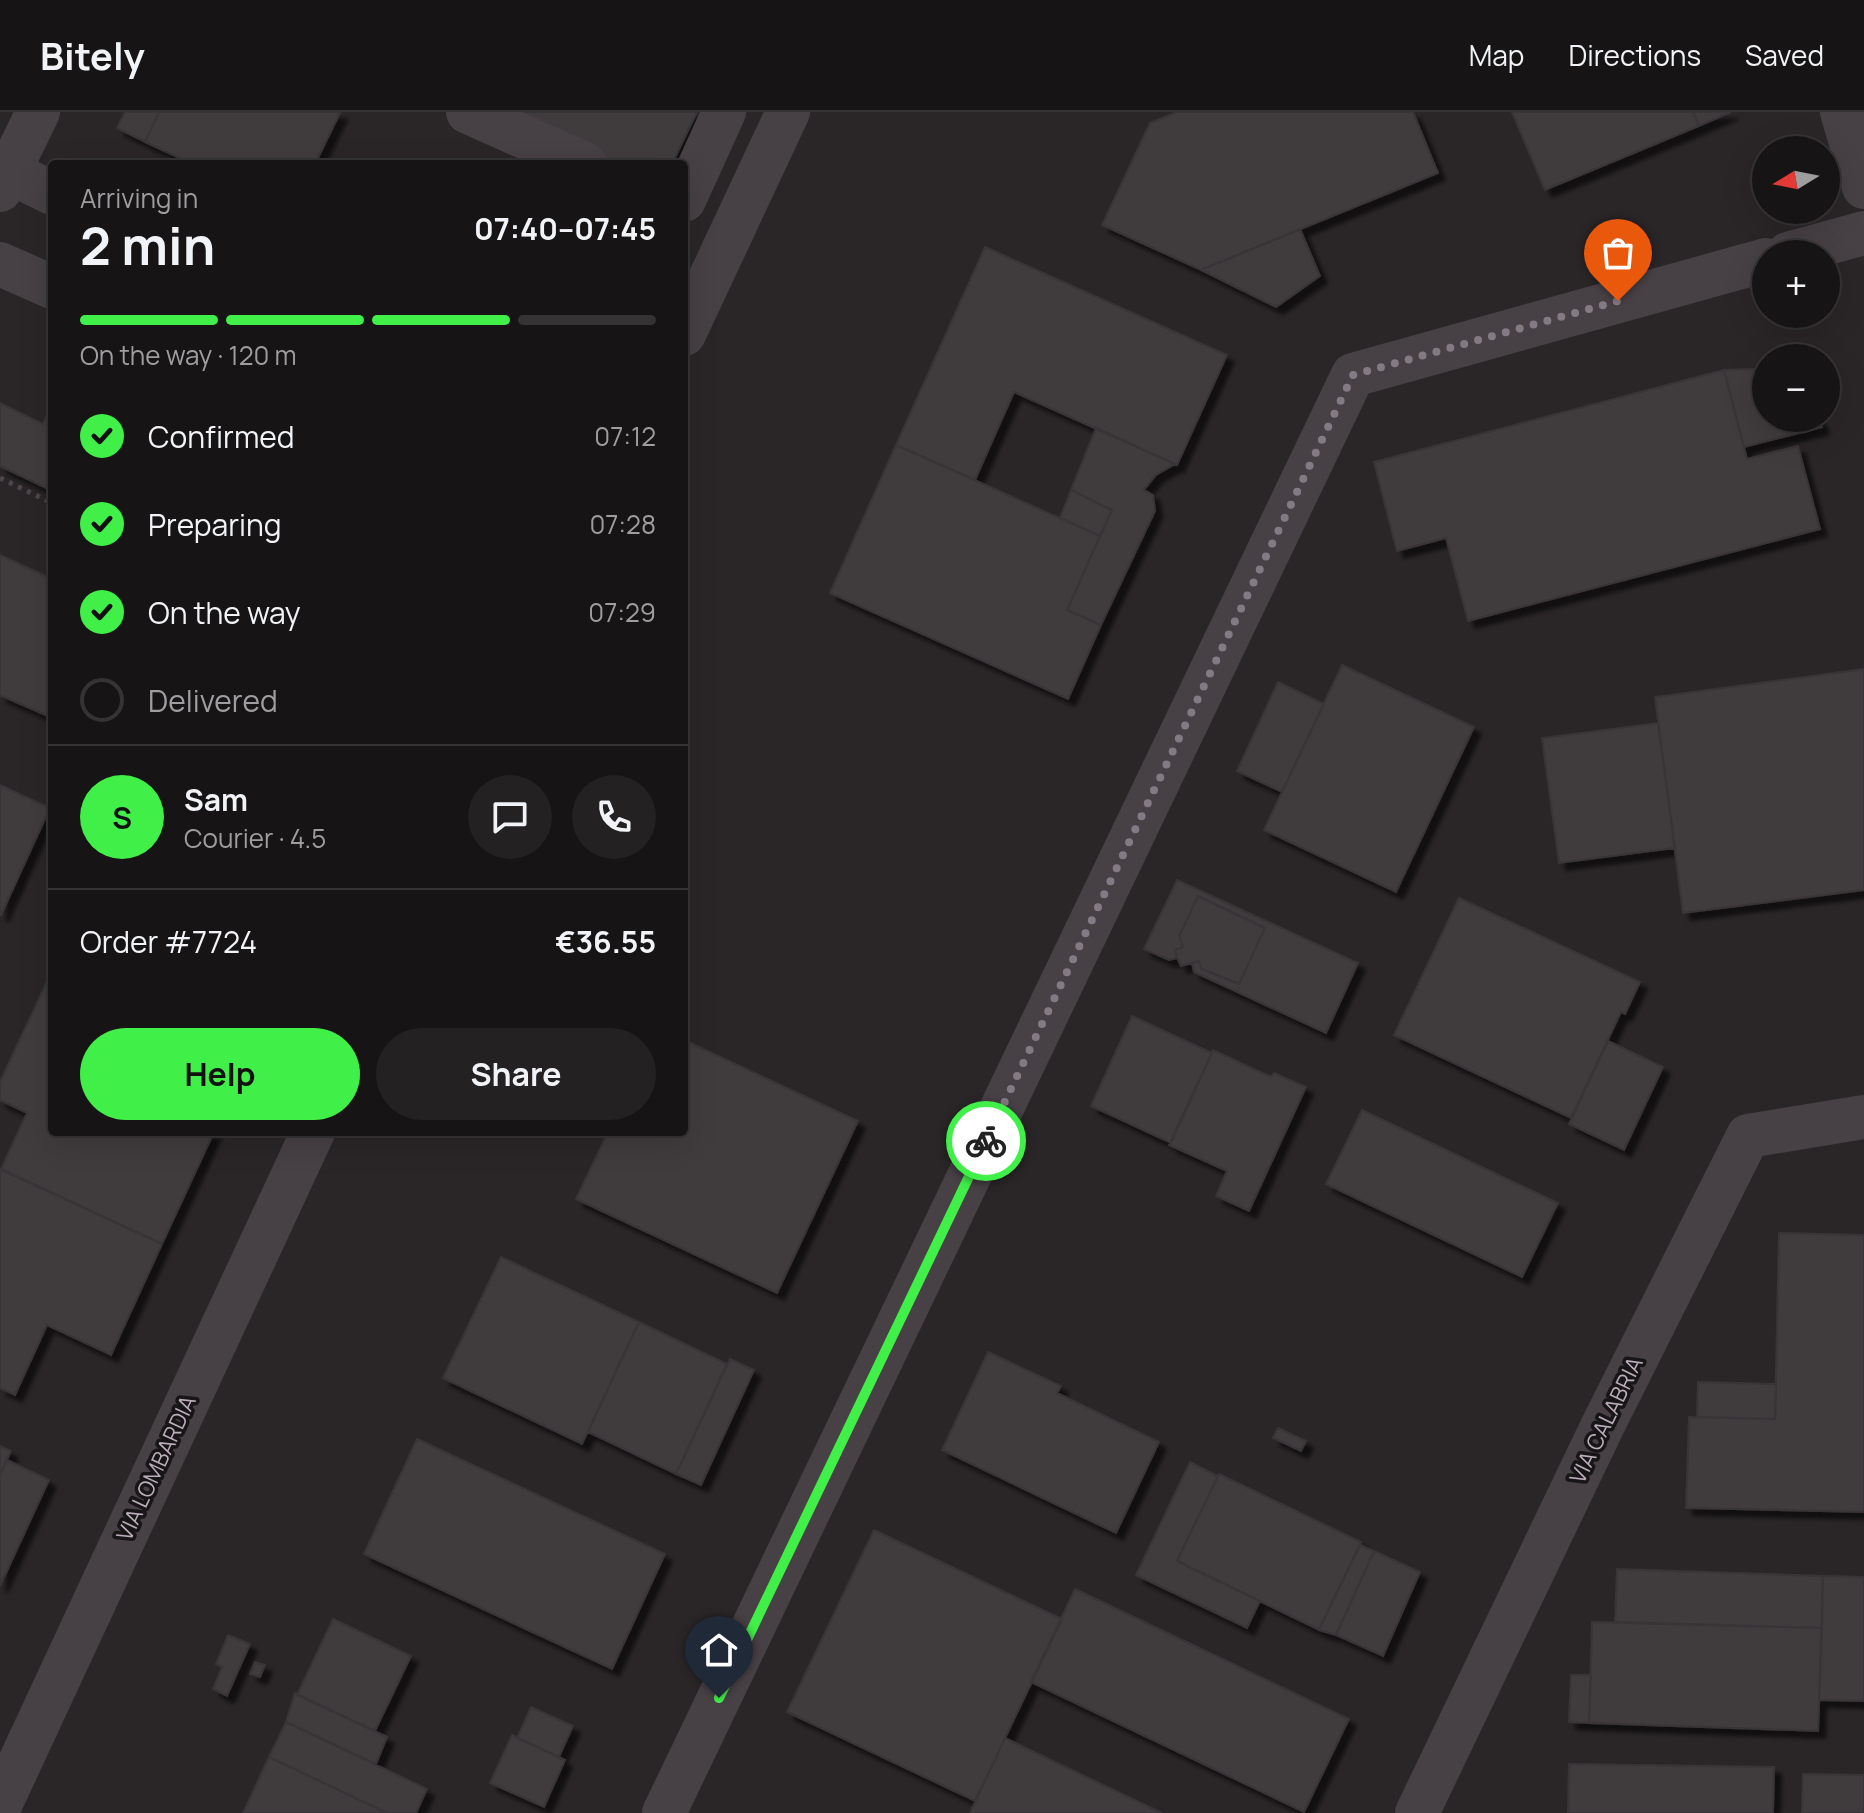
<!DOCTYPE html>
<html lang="en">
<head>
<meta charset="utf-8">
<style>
  :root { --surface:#161415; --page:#232122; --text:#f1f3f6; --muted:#9e9ea0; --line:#353334; --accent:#40ef47 }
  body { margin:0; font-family:Manrope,sans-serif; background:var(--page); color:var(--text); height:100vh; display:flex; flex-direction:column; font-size:30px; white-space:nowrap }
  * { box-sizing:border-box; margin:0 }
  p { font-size:26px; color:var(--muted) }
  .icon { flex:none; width:44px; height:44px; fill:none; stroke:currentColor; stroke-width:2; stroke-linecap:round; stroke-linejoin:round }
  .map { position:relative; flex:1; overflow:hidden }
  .side { position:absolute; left:48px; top:48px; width:640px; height:976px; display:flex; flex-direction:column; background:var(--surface); border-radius:8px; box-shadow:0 8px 32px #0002,0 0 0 2px var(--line) }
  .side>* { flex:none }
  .needle { width:52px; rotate:260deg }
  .buttons { position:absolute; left:1752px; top:24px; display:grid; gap:16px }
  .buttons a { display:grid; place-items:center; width:88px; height:88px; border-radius:50%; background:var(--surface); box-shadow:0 8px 32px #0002,0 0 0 2px var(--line); font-size:40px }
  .pin { position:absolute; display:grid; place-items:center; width:68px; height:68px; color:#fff; margin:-82px -34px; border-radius:50% 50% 50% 0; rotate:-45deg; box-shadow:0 0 8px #0007 }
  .pin .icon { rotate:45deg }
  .courier { position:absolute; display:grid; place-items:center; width:80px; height:80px; margin:-40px; border:6px solid #40ef47; border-radius:50%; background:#fff; color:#222; box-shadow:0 2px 10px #0007 }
  .overview em { font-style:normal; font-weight:700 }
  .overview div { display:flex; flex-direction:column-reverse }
  .overview { display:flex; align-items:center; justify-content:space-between; height:136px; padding:0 32px }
  h1 { font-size:52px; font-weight:700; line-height:60px }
  .bar { display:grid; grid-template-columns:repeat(4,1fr); gap:12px 8px; align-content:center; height:96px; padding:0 32px }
  .bar i { height:10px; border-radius:6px; background:var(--line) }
  .bar .active { background:var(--accent) }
  .bar p { grid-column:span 4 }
  .line { display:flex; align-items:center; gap:20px; padding:0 32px; border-top:2px solid var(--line) }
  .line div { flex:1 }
  .round { display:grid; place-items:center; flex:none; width:84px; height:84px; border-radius:42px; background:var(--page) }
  ol { padding:0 32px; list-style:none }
  li { display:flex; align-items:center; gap:24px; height:88px }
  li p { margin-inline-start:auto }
  li .icon { padding:8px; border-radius:50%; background:var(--accent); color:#111; stroke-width:4 }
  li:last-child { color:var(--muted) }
  li i { width:44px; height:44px; border:4px solid var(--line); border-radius:50% }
  .action { display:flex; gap:16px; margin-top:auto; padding:16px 32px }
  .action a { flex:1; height:92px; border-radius:48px; background:var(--accent); color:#111; font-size:32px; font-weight:700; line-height:92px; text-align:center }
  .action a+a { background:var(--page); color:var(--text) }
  header { display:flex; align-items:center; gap:48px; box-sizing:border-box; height:112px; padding:0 40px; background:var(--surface); border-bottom:2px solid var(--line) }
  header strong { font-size:38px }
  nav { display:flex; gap:44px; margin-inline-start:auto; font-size:28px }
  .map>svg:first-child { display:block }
</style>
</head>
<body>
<header>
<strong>Bitely</strong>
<nav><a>Map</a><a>Directions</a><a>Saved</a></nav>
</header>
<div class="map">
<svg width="1864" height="1701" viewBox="0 0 1864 1701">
  <defs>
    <filter id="shadow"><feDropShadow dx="7" dy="7" stdDeviation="2" flood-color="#0009"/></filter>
  </defs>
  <rect width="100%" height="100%" fill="#1d1a1c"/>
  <path fill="#2a2628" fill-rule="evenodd" d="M0 0H1864V1701H0ZM1766 38H1826V98H1766ZM52 52H684V1020H52ZM1766 142H1826V202H1766ZM1766 246H1826V306H1766Z"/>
  <path fill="#3f3a3d" stroke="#393437" stroke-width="2" filter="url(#shadow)" d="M125 0H159L145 30 117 16Z
    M159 0H337L340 1 315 52H192L145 30Z
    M486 0H697L672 52H595Z
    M1177 0H1413L1438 61 1201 158 1102 113 1150 11Z
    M1512 0H1693L1699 14 1545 78Z
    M1693 0H1731L1699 14Z
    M1300 117 1320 164 1276 195 1201 158Z
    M985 135 1227 243 1177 353 1014 280 975 368 896 333Z
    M1755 257 1766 261V306H1818L1822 315 1744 335 1724 258Z
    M1724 258 1747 347 1798 334 1820 417 1468 509 1446 426 1397 439 1374 350Z
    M0 291 43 312 52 293V379L0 354Z
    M1096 316 1175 352 1156 363 1144 378 1153 383 1155 399 1101 513 1067 498 1112 398 1071 378Z
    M896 333 1100 424 1067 498 1101 513 1068 587 830 481Z
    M1071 378 1112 398 1100 424 1060 406Z
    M0 443 52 467V606L0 583Z
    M1342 553 1474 615 1396 780 1264 718Z
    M1864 557V778L1683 801 1655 585Z
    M1278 570 1324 592 1282 680 1237 659Z
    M1658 611 1675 736 1559 751 1542 626Z
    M0 673 50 696 1 803 0 802Z
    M1177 768 1358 851 1326 921 1194 860 1192 851 1199 849 1202 857 1239 872 1265 816 1198 784 1179 824 1183 835 1175 838 1177 846 1169 848 1144 837Z
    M1198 784 1265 816 1239 872 1202 857 1199 849 1181 854 1177 846 1175 838 1183 835 1179 824Z
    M1459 786 1640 870 1625 902 1621 900 1571 1006 1394 923Z
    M52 859V1020H214L162 1132 1 1057 27 1001 0 988V970Z
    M1132 904 1212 941 1171 1031 1091 994Z
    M684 928 858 1009 777 1181 576 1087 608 1020H684Z
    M1608 929 1663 955 1624 1038 1569 1012Z
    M1213 938 1271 965 1274 961 1306 975 1249 1099 1216 1084 1227 1059 1169 1033Z
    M1362 998 1558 1091 1522 1165 1326 1072Z
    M0 1057 162 1132 111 1243 47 1213 15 1283 0 1276Z
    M1779 1121 1864 1123V1400L1686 1396 1689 1305 1775 1307Z
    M501 1145 639 1210 582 1332 443 1266Z
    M639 1210 727 1252 676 1362 588 1320Z
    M988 1240 1061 1274 1057 1281 1159 1330 1116 1421 942 1338Z
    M730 1247 754 1258 701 1373 676 1362Z
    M1698 1270 1776 1272 1775 1307 1697 1305Z
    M1278 1316 1306 1329 1301 1339 1273 1326Z
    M417 1327 665 1442 612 1557 364 1442Z
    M0 1334 11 1339 0 1363Z
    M7 1348 49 1368 0 1474V1363Z
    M1190 1350 1218 1364 1177 1449 1260 1489 1247 1516 1136 1463Z
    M1219 1362 1361 1430 1319 1518 1177 1449Z
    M874 1418 1062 1507 975 1689 787 1600Z
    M1360 1433 1374 1439 1336 1523 1319 1518Z
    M1374 1439 1420 1460 1383 1544 1336 1523Z
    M1617 1457 1823 1464 1822 1516 1615 1510Z
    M1823 1464 1864 1465V1589L1819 1588Z
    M1075 1477 1349 1607 1304 1700 1031 1570Z
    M333 1507 411 1544 375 1619 297 1583Z
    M1592 1510 1822 1516 1818 1619 1589 1611Z
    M228 1523 250 1532 227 1584 213 1577 222 1555 216 1552Z
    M255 1550 265 1553 260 1565 250 1562Z
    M1571 1563H1591L1589 1611 1569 1610Z
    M295 1581 387 1625 376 1652 286 1610Z
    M531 1595 573 1614 559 1645 517 1626Z
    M286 1610 427 1677 416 1701H387L269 1645Z
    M512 1623 565 1648 544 1695 490 1671Z
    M1005 1626 1162 1701H970Z
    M269 1645 387 1701H243Z
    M1569 1652 1774 1655 1773 1701H1568Z
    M1803 1662 1864 1663V1701H1802Z"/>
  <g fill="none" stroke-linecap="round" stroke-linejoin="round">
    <path stroke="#4e454d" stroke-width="5" stroke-dasharray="4 6" stroke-linecap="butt" d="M0 366 52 391"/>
    <path stroke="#474045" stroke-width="44" d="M468 0 585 52
      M1842 0 1864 75
      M9 60 52 81
      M0 78 38 0
      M684 88 724 0
      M1788 142 1864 121
      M0 152 52 175
      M684 222 788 0
      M0 1693 313 1020
      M664 1701 1353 263 1766 148
      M1417 1701 1602 1315 1748 1024 1864 1005"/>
  </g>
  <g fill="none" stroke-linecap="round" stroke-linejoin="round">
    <path stroke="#847a83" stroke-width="8" stroke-dasharray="0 14.4" d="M986 1029 1353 263 1618 189"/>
    <path stroke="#40ef47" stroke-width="10" d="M719 1586 986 1029"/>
  </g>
  <g text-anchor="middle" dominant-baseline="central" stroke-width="7" stroke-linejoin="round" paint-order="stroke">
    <g font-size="22" fill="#bcadbb" stroke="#181517">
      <text transform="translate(1606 1308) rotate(-64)">VIA CALABRIA</text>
      <text transform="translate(156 1356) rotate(-65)">VIA LOMBARDIA</text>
    </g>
  </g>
</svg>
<div class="buttons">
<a><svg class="needle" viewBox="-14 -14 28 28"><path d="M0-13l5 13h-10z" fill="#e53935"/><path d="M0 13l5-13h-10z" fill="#9e9ea0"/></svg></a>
<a>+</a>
<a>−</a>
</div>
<div class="pin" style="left:1618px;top:189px;background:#ea580c"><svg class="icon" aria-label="bag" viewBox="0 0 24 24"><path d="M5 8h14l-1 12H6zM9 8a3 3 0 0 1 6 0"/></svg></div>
<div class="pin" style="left:719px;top:1586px;background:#1f2937"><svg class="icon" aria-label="home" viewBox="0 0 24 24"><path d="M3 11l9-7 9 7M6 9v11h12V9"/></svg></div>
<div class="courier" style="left:986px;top:1029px"><svg class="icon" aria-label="bike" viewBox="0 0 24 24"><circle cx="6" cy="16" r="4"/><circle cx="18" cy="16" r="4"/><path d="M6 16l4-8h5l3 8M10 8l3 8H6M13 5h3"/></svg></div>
<section class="side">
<div class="overview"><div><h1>2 min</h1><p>Arriving in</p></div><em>07:40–07:45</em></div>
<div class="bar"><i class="active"></i><i class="active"></i><i class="active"></i><i></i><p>On the way · 120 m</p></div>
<ol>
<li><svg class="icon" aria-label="check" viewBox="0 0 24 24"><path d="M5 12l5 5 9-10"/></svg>Confirmed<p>07:12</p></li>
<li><svg class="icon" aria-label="check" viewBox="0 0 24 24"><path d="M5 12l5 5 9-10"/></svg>Preparing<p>07:28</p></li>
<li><svg class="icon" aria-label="check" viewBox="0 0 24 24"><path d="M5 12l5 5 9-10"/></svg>On the way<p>07:29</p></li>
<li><i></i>Delivered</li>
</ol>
<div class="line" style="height:144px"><b class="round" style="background:var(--accent);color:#111">S</b><div><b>Sam</b><p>Courier · 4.5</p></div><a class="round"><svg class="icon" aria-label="chat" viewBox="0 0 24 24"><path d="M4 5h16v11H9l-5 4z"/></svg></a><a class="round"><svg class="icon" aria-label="phone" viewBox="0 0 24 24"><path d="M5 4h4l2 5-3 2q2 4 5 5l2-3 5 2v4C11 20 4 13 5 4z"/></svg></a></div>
<div class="line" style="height:104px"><div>Order #7724</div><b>€36.55</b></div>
<div class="action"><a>Help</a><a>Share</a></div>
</section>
</div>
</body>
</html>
